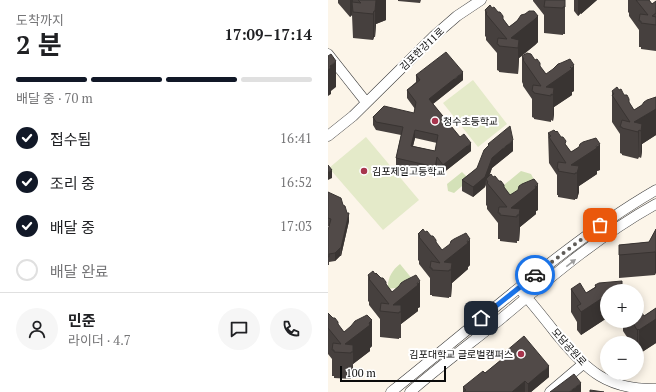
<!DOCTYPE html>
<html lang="ko">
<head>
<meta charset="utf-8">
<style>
  :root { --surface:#fff; --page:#f6f6f6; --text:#202124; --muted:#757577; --line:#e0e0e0; --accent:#111827 }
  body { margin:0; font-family:"PT Serif","Noto Sans KR",serif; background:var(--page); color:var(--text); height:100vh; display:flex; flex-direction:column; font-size:15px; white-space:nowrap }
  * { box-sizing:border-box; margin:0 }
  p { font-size:13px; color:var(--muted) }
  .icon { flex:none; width:22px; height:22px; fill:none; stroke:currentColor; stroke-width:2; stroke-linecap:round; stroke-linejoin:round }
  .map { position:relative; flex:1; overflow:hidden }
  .sheet { display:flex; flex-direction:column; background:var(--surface); width:328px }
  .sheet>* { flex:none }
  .controls { position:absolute; left:272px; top:284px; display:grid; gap:8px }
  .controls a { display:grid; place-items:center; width:44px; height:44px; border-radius:50%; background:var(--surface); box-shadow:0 2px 10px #0003; font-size:20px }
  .scale { position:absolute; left:12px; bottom:10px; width:106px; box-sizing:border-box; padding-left:4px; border:2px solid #0a0a0a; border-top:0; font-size:11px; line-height:14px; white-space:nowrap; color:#0a0a0a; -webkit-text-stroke:3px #fff; paint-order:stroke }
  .pin { position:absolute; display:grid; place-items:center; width:34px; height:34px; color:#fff; margin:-17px; border-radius:8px; box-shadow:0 2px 6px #0006 }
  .courier { position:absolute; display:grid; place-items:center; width:40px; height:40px; margin:-20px; border:3px solid #1a73e8; border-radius:50%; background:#fff; color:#222; box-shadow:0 1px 5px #0007 }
  .summary em { font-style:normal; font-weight:700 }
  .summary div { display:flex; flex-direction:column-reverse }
  .summary { display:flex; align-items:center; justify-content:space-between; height:68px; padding:0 16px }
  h1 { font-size:26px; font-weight:700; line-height:30px }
  .bar { display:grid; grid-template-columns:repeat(4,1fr); gap:6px 4px; align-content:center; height:48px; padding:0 16px }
  .bar i { height:5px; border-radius:3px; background:var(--line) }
  .bar .current { background:var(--accent) }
  .bar p { grid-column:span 4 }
  .line { display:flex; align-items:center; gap:10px; padding:0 16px; border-top:1px solid var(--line) }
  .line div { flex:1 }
  .round { display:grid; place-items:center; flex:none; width:42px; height:42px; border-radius:21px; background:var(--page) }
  ol { padding:0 16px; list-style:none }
  li { display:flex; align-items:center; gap:12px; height:44px }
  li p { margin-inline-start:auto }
  li .icon { padding:4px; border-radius:50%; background:var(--accent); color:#fff; stroke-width:4 }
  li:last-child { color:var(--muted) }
  li i { width:22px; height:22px; border:2px solid var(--line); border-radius:50% }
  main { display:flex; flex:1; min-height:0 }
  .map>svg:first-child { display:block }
</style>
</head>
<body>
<main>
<section class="sheet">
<div class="summary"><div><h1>2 분</h1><p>도착까지</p></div><em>17:09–17:14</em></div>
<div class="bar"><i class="current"></i><i class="current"></i><i class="current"></i><i></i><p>배달 중 · 70 m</p></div>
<ol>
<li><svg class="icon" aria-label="check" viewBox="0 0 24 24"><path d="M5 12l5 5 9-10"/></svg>접수됨<p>16:41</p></li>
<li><svg class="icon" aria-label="check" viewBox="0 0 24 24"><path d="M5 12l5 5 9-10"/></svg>조리 중<p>16:52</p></li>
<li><svg class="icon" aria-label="check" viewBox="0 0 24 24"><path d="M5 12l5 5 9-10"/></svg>배달 중<p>17:03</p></li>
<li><i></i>배달 완료</li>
</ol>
<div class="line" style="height:72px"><a class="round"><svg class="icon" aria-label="person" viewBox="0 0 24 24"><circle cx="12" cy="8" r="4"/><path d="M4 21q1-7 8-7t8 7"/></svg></a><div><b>민준</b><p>라이더 · 4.7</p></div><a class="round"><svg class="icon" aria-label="chat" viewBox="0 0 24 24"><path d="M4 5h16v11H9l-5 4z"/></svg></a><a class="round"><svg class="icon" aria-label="phone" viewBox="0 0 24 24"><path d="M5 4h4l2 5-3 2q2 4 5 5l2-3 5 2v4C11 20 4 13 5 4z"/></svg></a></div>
</section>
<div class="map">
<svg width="328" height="392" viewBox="0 0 328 392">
  <rect width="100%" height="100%" fill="#fcf5e9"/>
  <path fill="#d4e1b8" d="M193 171 203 174 209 185 184 205 171 189Z
    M134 172 138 176H141V180L126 193 120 191 119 184Z
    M72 264 90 286 75 298 67 288 60 289C59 279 64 270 72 264Z"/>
  <path fill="#e4eac9" d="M145 80 179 124 150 147 115 103Z
    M38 137 91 200 55 230 1 168Z"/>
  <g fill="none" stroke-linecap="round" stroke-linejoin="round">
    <defs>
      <path id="minor" d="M0 54 38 102
        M0 136 25 116 106 36 129 16 153 0
        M195 293C207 307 219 322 230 336 259 371 280 390 328 389
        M63 392C108 356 152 319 197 283 239 249 281 217 328 190
        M82 392C112 366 143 343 174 318 223 277 272 235 328 204
        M222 392 255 364"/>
    </defs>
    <use href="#minor" stroke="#3d3d3d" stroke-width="11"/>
    <use href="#minor" stroke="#fff" stroke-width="10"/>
  </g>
  <path fill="#46403e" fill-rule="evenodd" d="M10 0H58V20L48 24 47 37H46L45 40 25 38 24 15 22 17 10 3Z
    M70 0H93L92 3 70 1Z
    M205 0H237V34H235V35L216 33V15L205 1Z
    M246 0H269L253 14V13L250 16 246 11Z
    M300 0H321L324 4 328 1V51L313 49V47H311V30L301 16V13L300 12Z
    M157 10 175 19 181 27 197 14 210 42 207 45 191 58 190 74 171 72V71L169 70V53L158 40V37L157 36Z
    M194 56 212 67 218 74 246 91 244 92V95L226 107V114L225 121 223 120V122L206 119V118L204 117V99L195 86V84L194 82Z
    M88 75 135 80 105 104 143 151 115 173 109 165 107 175 68 166V158L73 135 48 130 45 125V117L86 113 87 109 79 98V90L88 82ZM87 138 109 143 107 151 85 146Z
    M284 91 301 103 306 110 328 97V135L314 144V151L313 158 311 157 310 159 294 155V154L292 153V134L284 122Z
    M220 133 238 145 243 152 251 147 272 170 269 171V174L251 186V192L249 199H247V200L230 197V195H229V175L221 163Z
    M160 144 185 151 164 168 161 176 176 188 182 195 210 210 208 211V214L192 227 191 241H189V243L172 241V239H170V223L159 209V206L158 205V185L157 187 145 197 134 191V180L149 168 160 146Z
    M0 192 15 205 21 221 13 256H12L7 261 1 262V265H0V230L1 226H0Z
    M328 229 327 275 291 278V245L321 242Z
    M90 234 108 243 114 250 142 265 140 267V269L124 283 123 297H121V298L104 296V295H102V278L91 264V261L90 260Z
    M40 275 58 285 64 292 92 307 90 308V311L73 324V338H71V339L52 337V319L41 305V302L40 301Z
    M267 285 279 291V318L253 335 249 330V322L243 312V289L258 293 267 287Z
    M328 308V343L311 354 310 353 309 354V343H303L295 331V321H309Z
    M0 313 16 332 44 346 42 348V351L25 364V378H23V379L6 378V376H4V359L0 354Z
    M177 352 221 377 203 392H135V387L157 373 177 357Z"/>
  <path fill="#393432" d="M22 0H25L24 15 22 17Z
    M48 0H58V20L48 24 47 37V11Z
    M250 0H253V13L250 16Z
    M253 0H269L253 14Z
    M46 11V37L45 40V14Z
    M210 16V42L207 45 191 58 190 74V48L183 38Z
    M8 61V87L3 91V94L0 96V70L2 66Z
    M246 65V91L244 92V95L226 107V114L225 121V95L223 94V122V96L218 87Z
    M135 72V80L101 107V99Z
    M328 109V135L314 144V151L313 158V131L311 130 310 159V132L306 122Z
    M87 130V138L83 154V146Z
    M185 140V151L164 168 160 180 158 179 157 187 145 197V187L164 158Z
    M143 143V151L115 173V165Z
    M272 144V170L269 171V174L251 186V192L249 199V173H247V200V174L243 165Z
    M109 157V165L107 175V167Z
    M4 170V178L0 180V184V172Z
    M210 184V210L208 211V214L192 227 191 241V215H189V243V217L183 208Z
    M21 213V221L13 256V248Z
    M142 239V265L140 267V269L124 283 123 297V270H121V298V271L116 262Z
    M12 248V256L7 261V253Z
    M328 250V273L327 275V252Z
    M92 281V307L90 308V311L73 324V338V312H71V339V313L65 305Z
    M279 295V318L253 335V312Z
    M328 319V343L311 354V330Z
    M44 320V346L42 348V351L25 364V378V352H23V379V353L17 344Z
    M310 329V353L309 354V330Z
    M221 366V377L203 392H200V384Z
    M197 381V392H184Z
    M253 383V392H241Z"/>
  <path fill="#514a48" stroke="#393432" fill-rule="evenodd" d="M30 0H48L47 11H46L45 14 25 12 24 2 33 3Z
    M217 0H237V7H235V8L216 7Z
    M308 0H321L324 4 328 1V13L324 16 328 17V25L313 23V21H311L312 14 320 15Z
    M162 5 164 8 166 7 170 12H172L175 16V19L181 27 189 21 193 15 197 14 201 11H206L210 16 207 19 183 38 191 40 190 48 171 46V45L169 44 170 38 179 39 158 14 159 13 157 10Z
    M118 52 135 72 101 99 132 137 136 134 143 143 115 165 109 157 107 167 68 158 75 127 48 122 45 117 56 106 86 113 88 102 79 90 92 80 88 75ZM87 130 110 135 107 151 83 146Z
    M199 53 203 54 207 60 209 59 212 63V66L218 74 225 69 230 64 233 63 242 59 246 65 242 67 244 69 218 87 226 88 225 95 223 94V96L206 93V92L204 91 205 85 213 86 195 60 196 59 194 56Z
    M3 54 8 61 2 66 3 68 0 70V56Z
    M289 87 291 90 293 89 296 95H299L301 99V102L306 110 314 105 316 102 319 100 328 97V109L306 122 314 124 313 131 311 130 310 132 294 128V127H292L294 120 302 122 284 95 286 94 284 91Z
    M182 126 185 140 164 158 157 177 145 187 134 180 149 168 156 150 161 145 160 144Z
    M226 130 228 132 229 131 233 137H235L238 141 237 144 243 152 251 147 252 144 255 142 268 138 272 144 268 146 269 148 243 165 251 166 249 173H247V174L230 171 231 169H229L230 162 238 163 221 137 223 136 220 133Z
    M0 165 4 170 0 172Z
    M163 174 165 177 167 176 171 181H173L176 185V187L182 195 190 190 191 186 194 184 206 179 210 184 207 186 208 188 183 208 192 209 191 215H189V217L172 215V213H170L171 207H179L159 183 160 182 158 179Z
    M0 192 13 198 15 205 17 206 19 213H21L13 248H12L7 253 1 254V257H0V230L3 219 0 218Z
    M95 229 97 232 99 231 103 236H105L108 240V242L114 250 122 244 123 241 126 239 138 233 142 239 139 241 140 243 116 262 124 263 123 270H121V271L104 270V268H102L103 261 112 263 91 237 92 236 90 234Z
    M328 229V250L327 252 291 255V245L321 242Z
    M45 271 47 274 48 273 53 278H55L58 282V284L64 292 71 286 73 283 76 281 88 275 92 281 89 283 90 285 65 305H73V312H71V313L52 311 53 303 61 304 41 279 42 278 40 275Z
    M294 281V291H279V295L253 312 249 306 253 304 243 289 252 283 258 293 268 287 267 285 271 283Z
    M311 308 316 316 328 308V319L311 330 310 329 309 330 304 321H309V309Z
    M0 313 5 318H7L10 322V324L16 332 23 326 27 321 39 315 44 320 41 323 42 325 17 344 25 345V352H23V353L6 352V350H4L5 343 13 344 0 328Z
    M196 336 221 366 200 384 197 381 184 392H135L138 390 135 387 155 371 157 373 179 355 177 352Z
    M246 374 253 383 241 392H222Z
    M262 390 276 392H262Z"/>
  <defs><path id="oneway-solid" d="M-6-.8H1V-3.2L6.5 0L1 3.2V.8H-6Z"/></defs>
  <use fill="#9d9d9d" href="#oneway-solid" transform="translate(243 263) rotate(-38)"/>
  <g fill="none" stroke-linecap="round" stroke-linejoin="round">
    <path stroke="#5f5c58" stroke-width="4" stroke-dasharray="0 7.2" d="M207 275 272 225"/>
    <path stroke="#1a73e8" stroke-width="5" d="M153 318 207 275"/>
  </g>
  <g fill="#a7354d" stroke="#fff" stroke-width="1.5">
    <circle cx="107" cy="121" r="4"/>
    <circle cx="36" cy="171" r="4"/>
    <circle cx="193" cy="354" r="4"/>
  </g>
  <g text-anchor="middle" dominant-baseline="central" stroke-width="4" stroke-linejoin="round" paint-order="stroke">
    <g font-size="10" fill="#0a0a0a" stroke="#fff">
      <text transform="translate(94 49) rotate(-44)">김포한강11로</text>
      <text transform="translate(241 347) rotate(48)">모담공원로</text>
    </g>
    <g font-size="10" fill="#0a0a0a" stroke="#fff" text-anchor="start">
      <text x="115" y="121">청수초등학교</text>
      <text x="44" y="171">김포제일고등학교</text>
      <text x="185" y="354" text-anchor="end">김포대학교 글로벌캠퍼스</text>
    </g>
  </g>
</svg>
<div class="controls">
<a>+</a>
<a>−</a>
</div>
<div class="scale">100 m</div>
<div class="pin" style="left:272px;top:225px;background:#ea580c"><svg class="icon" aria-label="bag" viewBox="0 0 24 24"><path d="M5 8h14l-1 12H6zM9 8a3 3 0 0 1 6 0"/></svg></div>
<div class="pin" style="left:153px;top:318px;background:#1f2937"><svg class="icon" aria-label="home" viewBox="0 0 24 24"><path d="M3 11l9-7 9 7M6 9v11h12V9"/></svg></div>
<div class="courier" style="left:207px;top:275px"><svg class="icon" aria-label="car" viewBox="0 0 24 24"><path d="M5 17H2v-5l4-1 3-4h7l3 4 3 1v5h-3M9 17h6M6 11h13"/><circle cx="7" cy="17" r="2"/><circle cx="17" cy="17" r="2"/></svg></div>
</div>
</main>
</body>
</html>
